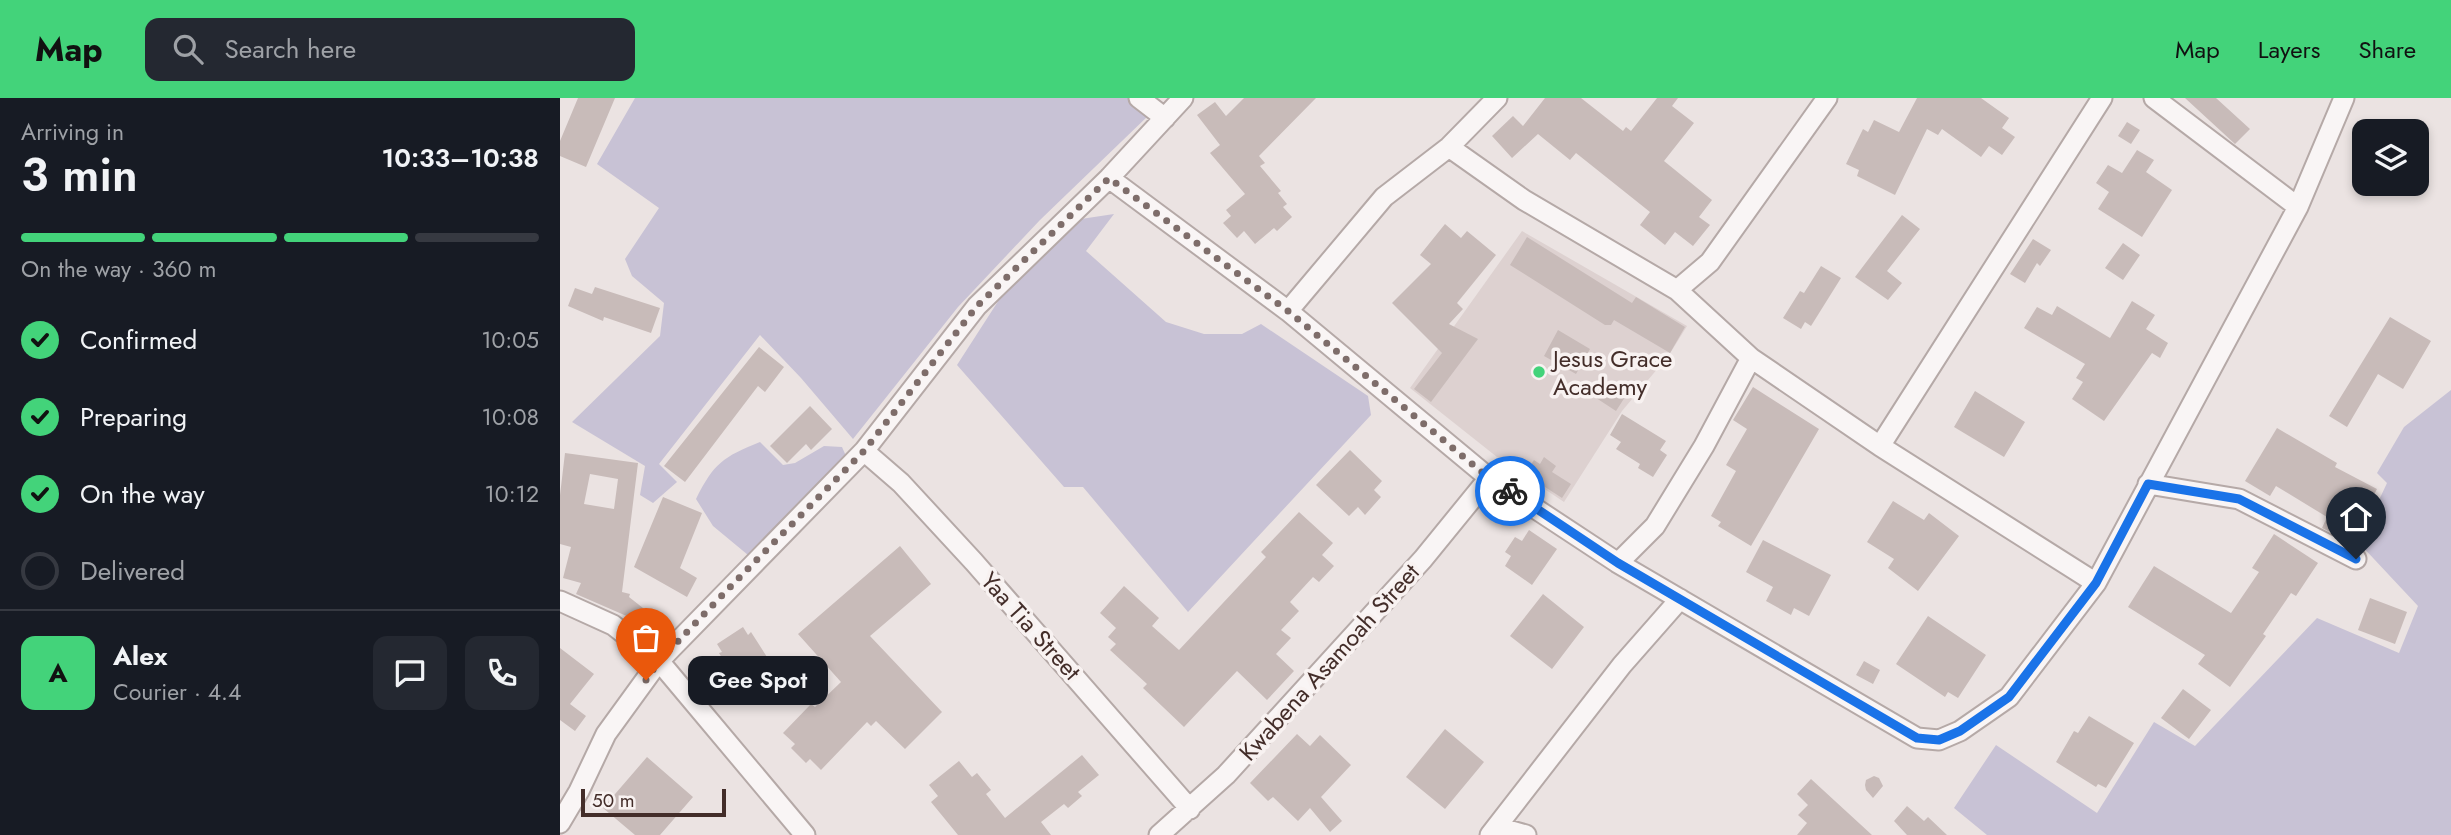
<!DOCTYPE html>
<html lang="en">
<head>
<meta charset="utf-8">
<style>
  :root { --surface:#171b24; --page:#242831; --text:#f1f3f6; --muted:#9ea1a6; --line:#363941; --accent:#43d37a }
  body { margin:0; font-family:Jost,sans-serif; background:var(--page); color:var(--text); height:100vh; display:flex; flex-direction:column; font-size:26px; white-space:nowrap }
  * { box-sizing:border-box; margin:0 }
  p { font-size:23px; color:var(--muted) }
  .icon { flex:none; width:38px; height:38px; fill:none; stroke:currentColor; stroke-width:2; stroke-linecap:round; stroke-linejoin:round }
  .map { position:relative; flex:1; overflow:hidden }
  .panel { display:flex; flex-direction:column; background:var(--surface); width:560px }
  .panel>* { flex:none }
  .buttons { position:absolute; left:1792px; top:21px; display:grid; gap:14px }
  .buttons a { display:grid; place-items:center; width:77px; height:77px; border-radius:14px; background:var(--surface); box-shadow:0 4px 10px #0003; font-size:35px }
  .scale { position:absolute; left:21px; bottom:18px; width:145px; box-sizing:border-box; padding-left:7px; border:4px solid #432d29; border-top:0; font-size:19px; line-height:24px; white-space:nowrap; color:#432d29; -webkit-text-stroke:5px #f8f2f1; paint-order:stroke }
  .pin { position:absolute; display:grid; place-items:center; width:60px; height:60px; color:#fff; margin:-72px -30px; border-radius:50% 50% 50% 0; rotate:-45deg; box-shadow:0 0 7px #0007 }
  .pin .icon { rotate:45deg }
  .courier { position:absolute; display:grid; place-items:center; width:70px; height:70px; margin:-35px; border:5px solid #1a73e8; border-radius:50%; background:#fff; color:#222; box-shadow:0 2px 9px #0007 }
  .bubble { position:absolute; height:49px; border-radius:14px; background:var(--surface); box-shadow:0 4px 10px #0003; font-size:23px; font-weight:600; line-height:49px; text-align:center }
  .headline em { font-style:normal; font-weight:600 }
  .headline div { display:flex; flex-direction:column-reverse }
  .headline { display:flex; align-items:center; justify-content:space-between; height:119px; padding:0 21px }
  h1 { font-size:46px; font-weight:600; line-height:52px }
  .bar { display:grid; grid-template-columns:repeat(4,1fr); gap:10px 7px; align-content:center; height:84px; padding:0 21px }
  .bar i { height:9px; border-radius:5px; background:var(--line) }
  .bar .active { background:var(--accent) }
  .bar p { grid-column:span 4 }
  .line { display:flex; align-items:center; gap:18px; padding:0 21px; border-top:2px solid var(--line) }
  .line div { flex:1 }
  .round { display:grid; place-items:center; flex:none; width:74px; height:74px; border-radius:14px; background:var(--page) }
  ol { padding:0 21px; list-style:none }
  li { display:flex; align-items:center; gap:21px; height:77px }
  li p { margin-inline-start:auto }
  li .icon { padding:7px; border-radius:50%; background:var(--accent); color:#111; stroke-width:4 }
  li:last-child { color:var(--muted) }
  li i { width:38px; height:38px; border:4px solid var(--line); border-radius:50% }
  header { display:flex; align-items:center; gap:42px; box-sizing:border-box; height:98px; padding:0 35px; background:var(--accent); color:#111 }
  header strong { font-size:33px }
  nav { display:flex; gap:38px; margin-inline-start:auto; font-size:24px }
  .search { width:490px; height:63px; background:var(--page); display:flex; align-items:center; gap:18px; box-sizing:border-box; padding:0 24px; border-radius:14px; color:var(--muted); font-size:26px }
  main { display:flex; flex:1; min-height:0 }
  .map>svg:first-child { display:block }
</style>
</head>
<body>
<header>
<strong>Map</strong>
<div class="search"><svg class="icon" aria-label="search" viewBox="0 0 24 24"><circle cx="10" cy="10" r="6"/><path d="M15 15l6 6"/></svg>Search here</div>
<nav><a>Map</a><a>Layers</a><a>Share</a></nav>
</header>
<main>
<section class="panel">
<div class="headline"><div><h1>3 min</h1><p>Arriving in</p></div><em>10:33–10:38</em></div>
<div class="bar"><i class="active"></i><i class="active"></i><i class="active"></i><i></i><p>On the way · 360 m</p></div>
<ol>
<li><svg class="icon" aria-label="check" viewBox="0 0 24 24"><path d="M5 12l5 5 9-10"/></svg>Confirmed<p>10:05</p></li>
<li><svg class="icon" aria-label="check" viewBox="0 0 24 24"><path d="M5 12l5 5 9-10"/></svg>Preparing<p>10:08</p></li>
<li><svg class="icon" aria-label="check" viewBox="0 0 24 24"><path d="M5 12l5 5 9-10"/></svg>On the way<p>10:12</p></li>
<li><i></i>Delivered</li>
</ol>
<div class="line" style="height:126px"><b class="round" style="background:var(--accent);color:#111">A</b><div><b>Alex</b><p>Courier · 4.4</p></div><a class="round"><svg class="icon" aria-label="chat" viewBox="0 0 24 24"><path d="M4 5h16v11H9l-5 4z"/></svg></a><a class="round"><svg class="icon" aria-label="phone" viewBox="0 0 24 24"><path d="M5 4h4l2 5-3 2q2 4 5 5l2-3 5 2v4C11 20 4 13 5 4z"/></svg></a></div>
</section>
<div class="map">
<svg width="1891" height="737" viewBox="0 0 1891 737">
  <rect width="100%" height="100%" fill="#ebe3e2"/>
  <path fill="#ddd1d0" d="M962 133 1127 228 1109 257 1062 313 1004 404 937 359 850 290Z"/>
  <path fill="#c8c2d5" d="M75 0H590L589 17 480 122 398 209 293 341 241 280 200 237 99 366 117 384 93 405 80 397 85 368 12 324 100 238 104 205 72 178 65 161 99 110 37 66Z
    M554 116 526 153 606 224 644 236H682L701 226 808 298 811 317 628 514 523 389H504L397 267 446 191 521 121Z
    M1891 292V737H1427L1394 710 1436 647 1537 715 1594 624 1635 648 1757 520 1839 555 1858 508 1799 445 1827 385 1817 375 1844 329Z
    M200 344 223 367 235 365 264 348 282 349 286 358 197 454 188 457 153 428 136 401C154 365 163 359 200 344Z"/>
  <path fill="#c8bbb9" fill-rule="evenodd" d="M18 0H55L26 69 0 58V43Z
    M684 0H756L699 58 705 65 700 68 721 93 718 95 727 106 723 109 732 119 717 133 714 130 695 146 684 133 677 140 663 125 671 118 666 112 685 96 650 55 660 47 637 17 655 4 666 18Z
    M985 0H1021L1063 33 1066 29 1071 33 1097 0H1118L1112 8 1134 25 1104 63 1152 102 1139 119 1150 127 1133 148 1115 134 1105 147 1080 127 1090 114 1016 55 1010 62 978 36 952 60 932 38 953 18 963 28Z
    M1357 0H1421L1449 20 1442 30 1455 39 1442 57 1429 48 1421 59 1382 31 1378 37 1367 31 1335 97 1297 78 1299 72 1286 66 1303 31 1308 34 1314 22 1339 34Z
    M1625 0H1656L1690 31 1675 46Z
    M1567 24 1580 32 1571 46 1558 38Z
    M1577 52 1594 62 1586 74 1612 92 1582 139 1538 111 1549 94 1536 85 1548 67 1562 75Z
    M1342 117 1360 131 1327 173 1342 185 1328 202 1295 179Z
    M885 126 901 140 907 133 936 157 897 205 903 211 889 226 918 241 871 304 854 291 882 255 832 205 871 166 860 157Z
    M967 139 1072 205 1076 199 1125 229 1110 255 1054 222 1051 227H1045L950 167Z
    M1473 141 1491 152 1480 168 1477 165 1465 185 1450 176Z
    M1563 145 1580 157 1563 182 1545 170Z
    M1261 168 1281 180 1251 228 1245 224 1241 231 1223 220 1240 193 1244 195Z
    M35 189 100 210 91 235 44 219 43 223 8 208 15 190 32 196Z
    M1572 203 1595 217 1586 231 1608 245 1600 260 1592 255 1544 323 1512 301 1523 284 1516 280 1525 266 1464 230 1477 209 1492 217 1497 208 1550 240Z
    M1830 219 1871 243 1843 291 1818 276 1787 329 1769 318Z
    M998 232 1030 251 1016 276 984 258Z
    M199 249 224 269 205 294 198 288 125 384 104 368Z
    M1039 282 1065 299 1056 313 1030 296Z
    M1193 289 1259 331 1191 448 1158 428 1161 424 1151 418 1176 373 1166 367 1187 331 1173 322Z
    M1415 293 1465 324 1444 359 1394 329Z
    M250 308 272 331 251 352 246 346 227 365 210 348Z
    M1062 316 1106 343 1100 352 1107 357 1093 379 1078 370 1080 366 1056 351 1061 344 1050 337Z
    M1717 330 1777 365 1775 369 1817 391 1790 444 1762 430 1767 419 1716 388 1710 398 1685 383Z
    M790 352 822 383 814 392 821 399 805 417 798 409 789 418 756 387Z
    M5 355 78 365 62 494 70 496 69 499 111 532 108 536 16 496 21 485 3 480 11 449 0 446V397ZM30 376 58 381 54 411 24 406Z
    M984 359 996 368 992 374 1011 386 1002 400 965 376 974 362 980 366Z
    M103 399 142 415 120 470 137 480 127 499 74 469Z
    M1333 403 1364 422 1369 415 1399 438 1358 493 1328 470 1334 461 1307 444Z
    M739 414 773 445 762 457 774 468 759 484 753 479 730 504 739 513 721 532 731 540 716 556 734 573 707 602 677 573 624 629 583 590 587 586 550 552 556 546 548 539 556 530 540 515 564 488 599 520 592 528 619 552 706 459 701 454Z
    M969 432 997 451 972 487 945 468 951 458 945 454 955 439 962 443Z
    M1714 436 1758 465 1736 498 1731 495 1703 536 1706 538 1670 589 1638 566 1645 557 1568 509 1594 468 1671 515 1699 474 1692 470Z
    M1203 442 1271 477 1249 518 1234 510 1231 517 1206 503 1213 489 1186 474Z
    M340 448 371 486 310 538 382 614 345 651 316 623 311 628 307 624 261 672 250 661 246 665 231 650 235 646 223 635 251 606 255 609 281 584 238 536Z
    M983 496 1024 529 992 571 950 538Z
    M1810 500 1847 514 1835 546 1798 532Z
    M1368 518 1426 557 1398 600 1388 594 1385 599 1336 566Z
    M183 529 188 537 191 534 214 570 190 586 192 591 175 602 172 597 169 599 153 575 158 572 154 565 162 560 159 555 162 554 157 546Z
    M0 550 34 576 10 606 26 618 15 633 0 622Z
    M1304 563 1320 572 1313 586 1296 577Z
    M1623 591 1651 612 1629 641 1601 620Z
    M1529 618 1574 645 1546 690 1538 686 1536 689 1496 664 1514 633 1518 635Z
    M885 631 924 664 885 711 846 679Z
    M737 636 750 648 760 637 791 667 761 699 782 723 770 734 750 710 738 723 713 699 708 703 690 685Z
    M522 657 539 677 518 694 522 698 508 710 504 706 481 724 491 737H398L371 704 378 698 369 687 399 663 412 679 417 675 431 692 426 696 445 720Z
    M87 659 133 699 100 737H75L43 710Z
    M1314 678 1319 680 1323 688 1313 700 1306 692 1305 687 1306 682Z
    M1251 681 1312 737H1237L1247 725 1238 717 1248 707 1237 696Z
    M1347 708 1364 723 1368 719 1387 737H1347L1334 723Z"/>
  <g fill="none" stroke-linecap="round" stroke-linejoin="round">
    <defs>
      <path id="minor" d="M579 0 605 20
        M1594 0 1738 109
        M889 49 964 102 1117 192 1191 260 1320 348 1536 485
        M549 80 728 213 929 380 1058 465 1357 640 1379 642 1400 633 1449 599 1536 485 1738 109 1784 0
        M1117 192 1150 164 1267 0
        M728 213 824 99 889 49 937 0
        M1320 348 1542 0
        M304 353 341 385 414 464 630 711
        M1588 386 1679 401 1796 461
        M1058 465 1095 428 1144 348 1191 260
        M0 503 53 527 99 563 245 737
        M0 725 19 693 46 636 99 563 304 353 417 208 549 80 623 0
        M937 729 966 737
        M599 737 666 677 863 461 929 380
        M930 737 1062 567 1120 501"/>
    </defs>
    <use href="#minor" stroke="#b5a9a7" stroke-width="23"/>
    <use href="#minor" stroke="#f9f5f5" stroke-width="19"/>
  </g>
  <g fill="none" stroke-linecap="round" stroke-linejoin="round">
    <path stroke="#7e6d6a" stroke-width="7" stroke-dasharray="0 12.6" d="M86 582 99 563 174 485 304 353 417 208 549 80 728 213 929 380 950 393"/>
    <path stroke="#1a73e8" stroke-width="9" d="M950 393 1058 465 1357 640 1379 642 1400 633 1449 599 1536 485 1588 386 1679 401 1796 461"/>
  </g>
  <circle fill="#43d37a" stroke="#f8f2f1" stroke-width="2.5" cx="979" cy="274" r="7"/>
  <g text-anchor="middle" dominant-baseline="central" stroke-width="7" stroke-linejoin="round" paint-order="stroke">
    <g font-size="24" fill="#432d29" stroke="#f8f2f1" text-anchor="start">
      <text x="993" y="260">Jesus Grace<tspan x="993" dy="28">Academy</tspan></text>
    </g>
    <g font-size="24" fill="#432d29" stroke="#f8f2f1">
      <text transform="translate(471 528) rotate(48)">Yaa Tia Street</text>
      <text transform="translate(769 564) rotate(-48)">Kwabena Asamoah Street</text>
    </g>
  </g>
</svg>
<div class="buttons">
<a><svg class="icon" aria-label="layers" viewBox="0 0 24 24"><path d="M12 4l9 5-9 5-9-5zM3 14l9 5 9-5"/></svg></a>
</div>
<div class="scale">50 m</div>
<div class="pin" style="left:86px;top:582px;background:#ea580c"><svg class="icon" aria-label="bag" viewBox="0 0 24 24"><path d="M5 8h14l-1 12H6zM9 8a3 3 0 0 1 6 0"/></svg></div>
<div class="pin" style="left:1796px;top:461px;background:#1f2937"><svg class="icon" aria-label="home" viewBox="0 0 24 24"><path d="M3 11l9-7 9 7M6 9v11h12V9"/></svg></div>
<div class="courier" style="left:950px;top:393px"><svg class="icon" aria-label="bike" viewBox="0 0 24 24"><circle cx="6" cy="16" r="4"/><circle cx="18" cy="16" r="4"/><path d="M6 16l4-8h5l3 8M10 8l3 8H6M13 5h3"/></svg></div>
<div class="bubble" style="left:128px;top:558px;width:140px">Gee Spot</div>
</div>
</main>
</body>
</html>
